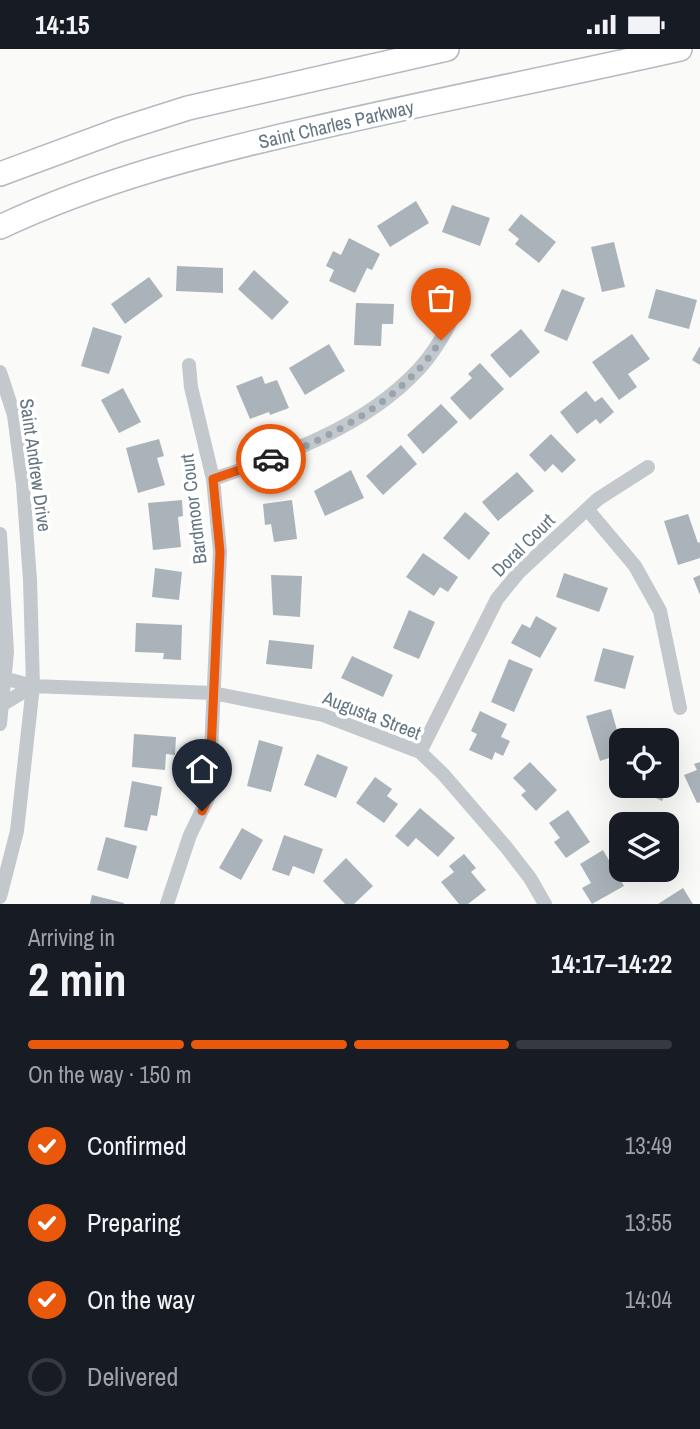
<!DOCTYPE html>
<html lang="en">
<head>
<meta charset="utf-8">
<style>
  :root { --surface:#171b24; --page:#242831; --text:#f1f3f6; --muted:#9ea1a6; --line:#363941; --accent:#ea580c }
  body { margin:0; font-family:"Archivo Narrow",sans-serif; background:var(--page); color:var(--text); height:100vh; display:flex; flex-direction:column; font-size:26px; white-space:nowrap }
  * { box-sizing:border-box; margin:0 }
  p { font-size:23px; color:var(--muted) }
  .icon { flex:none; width:38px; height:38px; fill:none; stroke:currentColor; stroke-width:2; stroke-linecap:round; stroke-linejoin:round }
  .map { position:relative; height:855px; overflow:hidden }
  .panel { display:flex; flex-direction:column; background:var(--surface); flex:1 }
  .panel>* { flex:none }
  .fabs { position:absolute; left:609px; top:679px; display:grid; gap:14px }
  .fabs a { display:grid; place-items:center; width:70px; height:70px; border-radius:14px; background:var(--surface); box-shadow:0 7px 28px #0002; font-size:35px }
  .pin { position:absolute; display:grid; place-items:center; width:60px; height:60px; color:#fff; margin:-72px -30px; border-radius:50% 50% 50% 0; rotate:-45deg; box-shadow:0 0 7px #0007 }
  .pin .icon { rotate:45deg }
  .courier { position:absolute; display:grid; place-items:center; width:70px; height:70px; margin:-35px; border:5px solid #ea580c; border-radius:50%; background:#fff; color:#222; box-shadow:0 2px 9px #0007 }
  .summary em { font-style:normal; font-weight:800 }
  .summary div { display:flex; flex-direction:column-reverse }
  .summary { display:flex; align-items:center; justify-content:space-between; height:119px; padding:0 28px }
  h1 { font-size:46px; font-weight:800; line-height:52px }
  .bar { display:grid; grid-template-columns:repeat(4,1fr); gap:10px 7px; align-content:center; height:84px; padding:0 28px }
  .bar i { height:9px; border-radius:5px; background:var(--line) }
  .bar .current { background:var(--accent) }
  .bar p { grid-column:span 4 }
  ol { padding:0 28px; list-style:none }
  li { display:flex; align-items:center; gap:21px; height:77px }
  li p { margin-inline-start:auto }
  li .icon { padding:7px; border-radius:50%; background:var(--accent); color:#fff; stroke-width:4 }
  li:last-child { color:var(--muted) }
  li i { width:38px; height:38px; border:4px solid var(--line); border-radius:50% }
  .status { display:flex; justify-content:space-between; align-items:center; height:49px; padding:0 35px; background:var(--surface); direction:ltr }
  .status svg { height:19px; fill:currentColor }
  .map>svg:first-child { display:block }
</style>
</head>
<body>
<div class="status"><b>14:15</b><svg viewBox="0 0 49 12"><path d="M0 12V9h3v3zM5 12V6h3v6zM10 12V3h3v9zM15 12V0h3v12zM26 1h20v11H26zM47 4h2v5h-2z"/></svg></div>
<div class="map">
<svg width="700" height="855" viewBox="0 0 700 855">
  <rect width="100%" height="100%" fill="#fafaf8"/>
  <path fill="#aab3b9" d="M416 152 429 174 390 198 377 177Z
    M452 156 490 169 480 197 442 183Z
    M521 165 556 193 539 214 515 195 519 190 508 181Z
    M349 189 380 205 372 221 367 219 355 244 329 232 334 221 326 217 333 202 341 206Z
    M614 193 625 238 602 243 591 198Z
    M177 217 223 219V244L176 242Z
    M254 221 289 253 272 271 238 240Z
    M149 228 163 247 125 275 111 255Z
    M562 240 585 249 567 292 544 282Z
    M656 240 697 251 689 280 648 269Z
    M356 254 394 255 393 275H382L381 297 354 296Z
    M93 278 122 287 109 325 81 317Z
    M521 280 540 303 510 329 490 306Z
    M632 285 650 310 628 325 637 338 619 351 592 313Z
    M329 295 345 322 305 346 289 319Z
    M700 297V316L692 311Z
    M480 314 504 340 470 371 450 349 472 329 468 325Z
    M262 327 265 335 277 331 289 359 270 366 269 363 250 370 236 337Z
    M123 339 141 373 119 384 101 351Z
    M586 342 595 353 602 348 614 363 600 375 596 370 577 385 560 363Z
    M441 355 458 373 423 405 407 386Z
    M551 385 576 411 562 424 553 415 545 423 529 406Z
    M159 390 164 407 157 409 165 436 138 444 126 399Z
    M401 396 417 415 383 446 366 427Z
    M351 421 364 449 325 467 314 442Z
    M517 423 534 442 498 472 482 453Z
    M182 451 183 467 178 468 181 498 153 501 148 454Z
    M292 451 297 490 274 493 271 475 265 476 263 455Z
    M465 463 490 484 469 511 443 489Z
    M688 465 698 494 700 493V509L678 516 664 472Z
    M423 504 458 528 448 543 440 538 434 547 406 528Z
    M155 519 182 523 179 551 152 548Z
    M564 524 608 539 599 563 556 548Z
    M271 526 302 527 300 568 273 566Z
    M700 526V546L693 529Z
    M409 561 435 573 419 610 393 599Z
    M536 567 557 579 540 609 511 594 522 575 530 579Z
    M136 574 182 576 181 611 163 610 164 604 135 603Z
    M269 591 314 596 312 620 266 615Z
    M603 599 634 607 625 640 594 632Z
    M352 607 393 626 383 648 341 629Z
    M509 610 533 620 514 663 491 653Z
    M611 660 621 695V705L600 712 586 667Z
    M480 662 507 675 501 688 510 692 503 707 495 703 492 711 469 701 477 685 471 682Z
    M134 685 176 688 175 706 166 705 165 721 132 718Z
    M259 691 283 698 271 743 247 737Z
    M317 705 348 718 336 749 304 736Z
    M530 713 557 741 536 762 521 746 526 742 513 729Z
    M700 713V753L697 754 684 726 697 721 694 715Z
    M667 727 673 730 662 752 631 737H667Z
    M375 728 392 740 387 747 398 755 384 774 356 754Z
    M132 732 162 738 157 767 151 766 147 782 124 778Z
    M420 759 455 789 438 808 416 789 408 798 395 787Z
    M568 761 590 793 566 809 554 793 560 789 549 774Z
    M242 779 263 791 241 831 219 819Z
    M284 786 323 800 314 825 293 817 289 827 272 821Z
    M106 788 137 797 128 830 97 821Z
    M603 801 624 837 592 855 582 839 591 834 580 815Z
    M464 805 476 819 471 823 486 841 468 855H459L441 833 454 823 449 817Z
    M346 809 373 837 354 855H345L323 832Z
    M683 839 693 855H658Z
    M92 846 124 854V855H90Z"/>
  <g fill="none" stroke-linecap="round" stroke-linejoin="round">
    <defs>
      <path id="primary" d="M0 125 119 81 188 59 447 0
        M0 178C98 132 202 105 307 81 431 52 556 28 680 0"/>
    </defs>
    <use href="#primary" stroke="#b5babe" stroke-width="26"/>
    <path stroke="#c3c8cc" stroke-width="14" d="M0 323 14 366 23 435 30 531 33 637 17 782 0 848
      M213 430C285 406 365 378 418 321 434 304 446 283 456 262
      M587 460 635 517 660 562 680 659
      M0 485 7 603 0 675
      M0 628 33 637 213 644 323 666 420 703 443 725 506 798 530 829 545 855
      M0 657 33 637
      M420 703 497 550 519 523 598 450 648 418
      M167 855 190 786 209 747 220 503 213 430 191 338 189 316"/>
    <use href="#primary" stroke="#fff" stroke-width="23"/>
  </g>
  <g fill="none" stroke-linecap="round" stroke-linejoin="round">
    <path stroke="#99a4ac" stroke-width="7" stroke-dasharray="0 12.6" d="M271 410C321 394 382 360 418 321 427 312 434 301 441 291"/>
    <path stroke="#ea580c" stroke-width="9" d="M202 762 209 747 220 503 213 430 271 410"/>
  </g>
  <g text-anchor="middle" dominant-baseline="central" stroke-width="7" stroke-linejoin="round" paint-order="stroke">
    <g font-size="19" fill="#657683" stroke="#fff">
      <text transform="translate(336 75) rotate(-13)">Saint Charles Parkway</text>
      <text transform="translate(36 416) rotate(82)">Saint Andrew Drive</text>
      <text transform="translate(193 460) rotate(-97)">Bardmoor Court</text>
      <text transform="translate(523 496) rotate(-45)">Doral Court</text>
      <text transform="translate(372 666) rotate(21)">Augusta Street</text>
    </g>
  </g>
</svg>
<div class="fabs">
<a><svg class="icon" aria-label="locate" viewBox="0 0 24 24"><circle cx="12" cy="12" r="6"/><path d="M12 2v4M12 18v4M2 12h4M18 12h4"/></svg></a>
<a><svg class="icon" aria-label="layers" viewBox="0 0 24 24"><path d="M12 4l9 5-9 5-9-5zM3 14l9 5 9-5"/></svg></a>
</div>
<div class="pin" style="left:441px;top:291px;background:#ea580c"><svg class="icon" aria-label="bag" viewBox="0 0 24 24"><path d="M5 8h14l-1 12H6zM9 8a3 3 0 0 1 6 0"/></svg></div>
<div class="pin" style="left:202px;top:762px;background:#1f2937"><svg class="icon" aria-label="home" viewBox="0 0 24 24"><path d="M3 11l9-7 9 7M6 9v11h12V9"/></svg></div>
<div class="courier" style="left:271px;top:410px"><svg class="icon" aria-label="car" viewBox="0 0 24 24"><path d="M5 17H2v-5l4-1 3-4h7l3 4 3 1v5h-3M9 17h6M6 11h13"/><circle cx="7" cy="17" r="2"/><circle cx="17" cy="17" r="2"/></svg></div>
</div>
<section class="panel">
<div class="summary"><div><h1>2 min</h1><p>Arriving in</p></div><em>14:17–14:22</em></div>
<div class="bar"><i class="current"></i><i class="current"></i><i class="current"></i><i></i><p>On the way · 150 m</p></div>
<ol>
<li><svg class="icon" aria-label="check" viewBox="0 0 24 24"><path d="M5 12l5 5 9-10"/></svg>Confirmed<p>13:49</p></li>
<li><svg class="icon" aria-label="check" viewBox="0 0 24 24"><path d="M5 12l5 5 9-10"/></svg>Preparing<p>13:55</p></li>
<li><svg class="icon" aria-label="check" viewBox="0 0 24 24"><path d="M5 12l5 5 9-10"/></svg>On the way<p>14:04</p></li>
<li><i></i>Delivered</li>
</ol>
</section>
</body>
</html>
